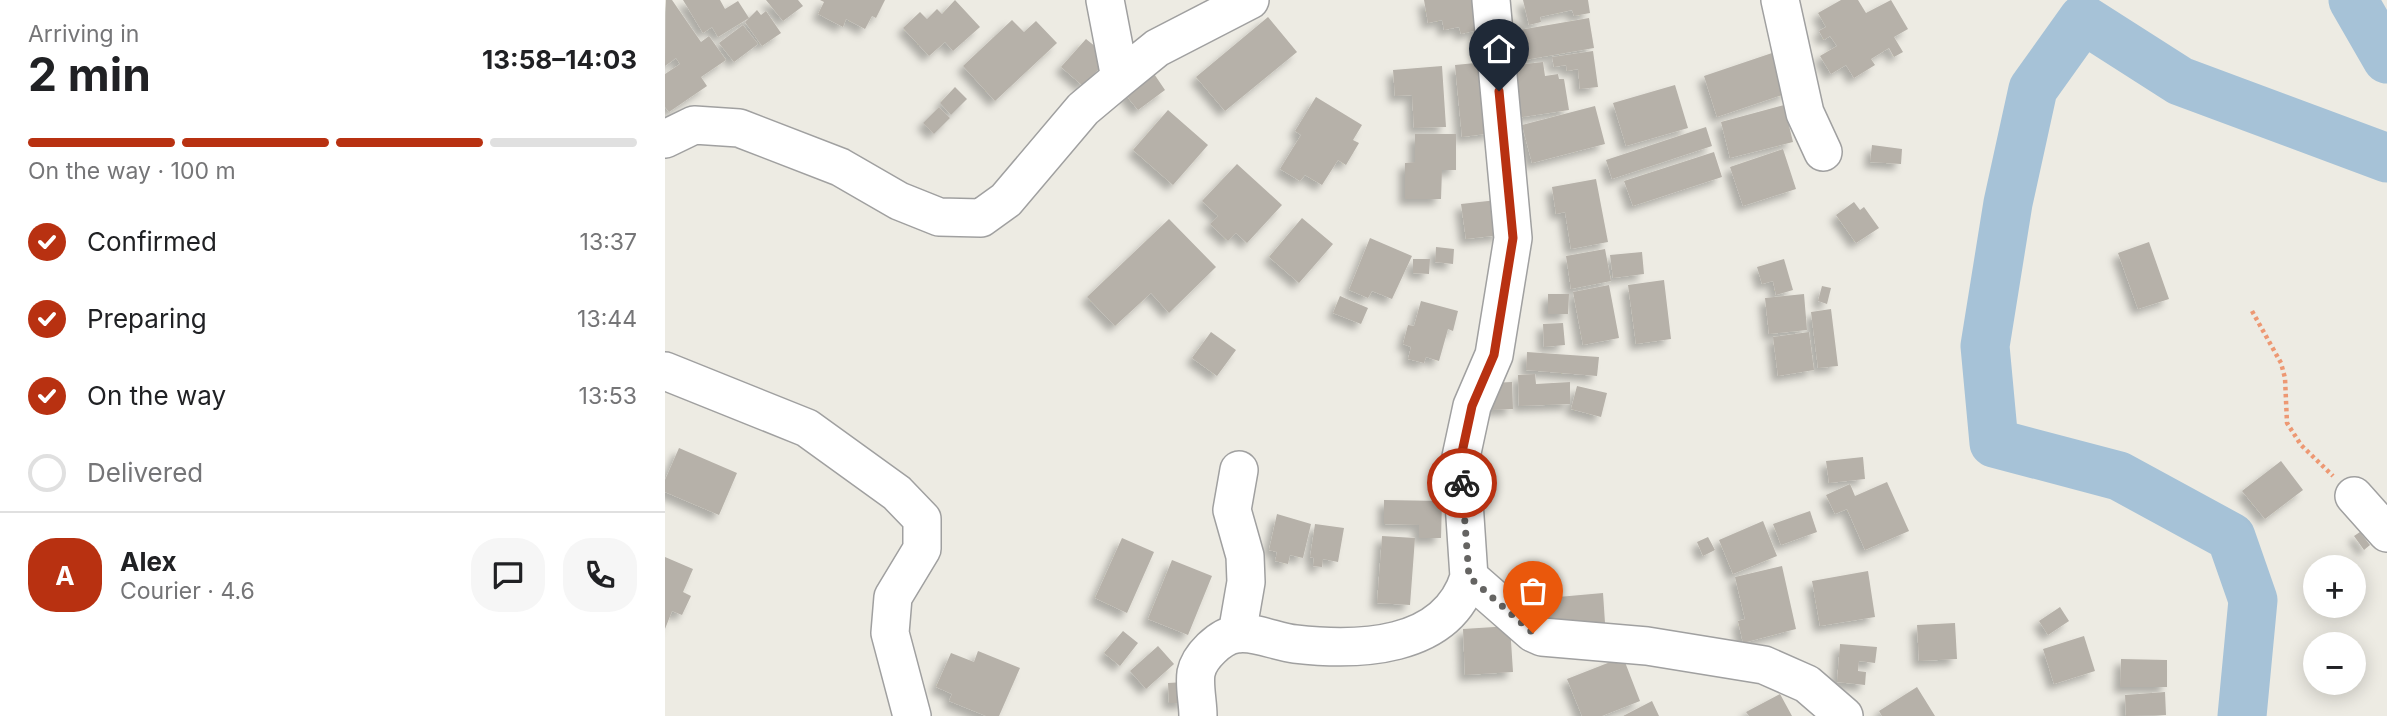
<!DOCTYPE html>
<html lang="en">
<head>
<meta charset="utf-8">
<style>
  :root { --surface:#fff; --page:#f6f6f6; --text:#202124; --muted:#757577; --line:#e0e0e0; --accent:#b83111 }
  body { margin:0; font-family:Inter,sans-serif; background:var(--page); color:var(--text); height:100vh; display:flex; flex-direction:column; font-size:26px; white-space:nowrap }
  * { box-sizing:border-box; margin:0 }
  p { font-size:23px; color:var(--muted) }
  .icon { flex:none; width:38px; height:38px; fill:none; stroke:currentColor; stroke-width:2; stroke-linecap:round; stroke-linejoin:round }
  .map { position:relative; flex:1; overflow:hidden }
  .sheet { display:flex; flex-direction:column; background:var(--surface); width:665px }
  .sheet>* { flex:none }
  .controls { position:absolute; left:1638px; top:555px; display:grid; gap:14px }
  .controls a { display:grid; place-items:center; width:63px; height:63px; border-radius:50%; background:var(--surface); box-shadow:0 4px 18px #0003; font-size:35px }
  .pin { position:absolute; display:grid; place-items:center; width:60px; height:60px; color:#fff; margin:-72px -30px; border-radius:50% 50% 50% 0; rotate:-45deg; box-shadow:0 0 7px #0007 }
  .pin .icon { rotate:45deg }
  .courier { position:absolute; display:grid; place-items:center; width:70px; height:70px; margin:-35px; border:5px solid #b83111; border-radius:50%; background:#fff; color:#222; box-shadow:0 2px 9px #0007 }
  .head em { font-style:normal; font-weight:700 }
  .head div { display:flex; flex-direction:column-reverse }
  .head { display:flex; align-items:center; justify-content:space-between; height:119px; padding:0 28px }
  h1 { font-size:46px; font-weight:700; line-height:52px }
  .bar { display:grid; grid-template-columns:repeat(4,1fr); gap:10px 7px; align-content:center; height:84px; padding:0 28px }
  .bar i { height:9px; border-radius:5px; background:var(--line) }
  .bar .on { background:var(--accent) }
  .bar p { grid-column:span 4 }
  .line { display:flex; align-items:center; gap:18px; padding:0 28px; border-top:2px solid var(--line) }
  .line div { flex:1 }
  .round { display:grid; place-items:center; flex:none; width:74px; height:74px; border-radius:28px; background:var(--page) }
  ol { padding:0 28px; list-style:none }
  li { display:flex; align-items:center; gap:21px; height:77px }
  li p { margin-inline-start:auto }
  li .icon { padding:7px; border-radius:50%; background:var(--accent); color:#fff; stroke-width:4 }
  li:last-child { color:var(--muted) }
  li i { width:38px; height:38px; border:4px solid var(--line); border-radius:50% }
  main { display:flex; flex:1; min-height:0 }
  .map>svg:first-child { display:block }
</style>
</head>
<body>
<main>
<section class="sheet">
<div class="head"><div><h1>2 min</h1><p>Arriving in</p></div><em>13:58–14:03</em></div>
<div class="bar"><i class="on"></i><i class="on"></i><i class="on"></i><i></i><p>On the way · 100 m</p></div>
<ol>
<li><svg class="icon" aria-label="check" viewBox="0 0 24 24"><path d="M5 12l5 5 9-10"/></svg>Confirmed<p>13:37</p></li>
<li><svg class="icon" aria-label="check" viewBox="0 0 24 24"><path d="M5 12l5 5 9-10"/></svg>Preparing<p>13:44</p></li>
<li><svg class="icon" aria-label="check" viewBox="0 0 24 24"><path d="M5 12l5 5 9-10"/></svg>On the way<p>13:53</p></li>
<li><i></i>Delivered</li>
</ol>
<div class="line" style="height:126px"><b class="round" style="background:var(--accent);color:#fff">A</b><div><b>Alex</b><p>Courier · 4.6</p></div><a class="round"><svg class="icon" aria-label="chat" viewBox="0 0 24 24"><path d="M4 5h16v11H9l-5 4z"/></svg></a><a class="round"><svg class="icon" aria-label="phone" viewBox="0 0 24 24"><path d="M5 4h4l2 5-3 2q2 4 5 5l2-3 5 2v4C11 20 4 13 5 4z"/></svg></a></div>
</section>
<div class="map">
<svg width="1722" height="716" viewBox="0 0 1722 716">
  <defs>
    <filter id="shadow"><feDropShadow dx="-6" dy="6" stdDeviation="3.5" flood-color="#0004"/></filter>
  </defs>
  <rect width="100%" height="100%" fill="#edebe3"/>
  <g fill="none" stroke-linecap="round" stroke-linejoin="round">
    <path stroke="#a6c2d7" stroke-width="49" d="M1688 0 1722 59
      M1577 716 1588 600 1566 537 1454 476 1329 443 1320 346 1343 203 1368 89 1418 19 1515 81 1722 158"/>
  </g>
  <path fill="#b6b1a9" filter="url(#shadow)" d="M1 0H7L36 42 44 36 61 60 36 77 42 86 4 112 0 107V74L15 64 11 58 0 66Z
    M18 0H55L60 9 73 1 84 18 53 37 47 27 38 33Z
    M101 0H133L138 6 118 21Z
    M155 0H220L211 18 207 16 200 29 181 19 178 27 153 14 159 2Z
    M290 0 315 27 288 51 280 42 264 56 238 28 255 12 262 19 272 9 277 14Z
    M759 0H822L817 29 796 34 794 27 779 30 777 20 763 23Z
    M858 0H923L925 13 909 16 907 10 875 17 876 22 864 25Z
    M1176 0H1193L1201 13 1226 0 1243 29 1229 37 1238 52 1229 57 1224 48 1206 59 1210 65 1189 78 1181 65 1166 74 1155 56 1172 46 1165 36 1159 40 1154 31 1161 27 1153 13Z
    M92 10 96 15 101 11 116 33 97 46 80 22Z
    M603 17 632 52 560 111 531 77Z
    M924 18 929 48 854 61 849 31Z
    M347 20 359 32 371 21 392 43 330 101 298 66Z
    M78 25 93 44 69 62 54 43Z
    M421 39 436 51 449 53 418 86 396 67Z
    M928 51 933 87 915 89 913 69 902 71 901 65 889 67 887 57Z
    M1110 52 1123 93 1052 117 1039 76Z
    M821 62 828 133 797 137 790 65Z
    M878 62 880 76 893 74 894 79H899L904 110 851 118 843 66Z
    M483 65 500 90 473 110 455 88Z
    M777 66 781 127 749 128 747 95 730 96 728 70Z
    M1010 85 1023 128 961 146 948 103Z
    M290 87 302 99 286 115 275 103Z
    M651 97 697 125 688 140 694 143 681 165 673 160 657 185 640 175 635 181 615 169 636 135 630 131Z
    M1119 105 1128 142 1065 158 1056 122Z
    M930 106 940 144 867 163 857 125Z
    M274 107 285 118 269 134 258 123Z
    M503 110 543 145 508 185 468 150Z
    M1041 127 1047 146 947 179 941 160Z
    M750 134H791V170H777L776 199H740V163L750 162Z
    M1207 145 1237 149 1236 164 1205 162Z
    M1118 149 1131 189 1078 206 1065 167Z
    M1049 152 1057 177 968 206 959 181Z
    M572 164 617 205 582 243 571 233 563 241 545 224 553 216 537 201Z
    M931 179 943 242 906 249 900 212 891 214 887 187Z
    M832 200 836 235 801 239 796 204Z
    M1189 202 1195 210 1199 207 1214 228 1191 243 1171 215Z
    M637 218 668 244 634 283 604 257Z
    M504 219 551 267 504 313 486 293 450 326 422 297Z
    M705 238 747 256 727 299 707 291 703 298 684 290Z
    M1484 242 1504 299 1473 309 1453 253Z
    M771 247 789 249 788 264 770 262Z
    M940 249 946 281 906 289 901 256Z
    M977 252 979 274 948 278 945 255Z
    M748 259H765L764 274 748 273Z
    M1119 259 1128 290 1111 295 1108 281 1097 284 1092 267Z
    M999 280 1006 339 971 344 963 285Z
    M944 285 954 338 918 345 908 292Z
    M1157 286 1166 288 1162 304 1153 301Z
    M883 294H904L903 314H883Z
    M1139 294 1142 330 1104 334 1100 298Z
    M675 296 703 308 696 324 668 313Z
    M756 301 793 311 788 331 783 329 774 361 761 357 759 363 743 359 746 347 738 344 743 325 749 326Z
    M1166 309 1173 366 1153 368 1146 312Z
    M898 323 900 345 879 347 878 324Z
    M546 332 571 350 552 376 527 358Z
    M1144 332 1149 370 1113 376 1108 337Z
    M862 352 934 357 932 376 861 370Z
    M870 374 871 384 905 382V404L854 406 853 375Z
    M847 382 848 409 826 410 825 383Z
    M912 386 942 393 936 417 906 409Z
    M14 448 72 473 54 515 0 492V480Z
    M1198 457 1200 479 1164 483 1161 461Z
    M1616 461 1638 490 1600 519 1577 491Z
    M1222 482 1244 531 1200 550 1182 509 1170 514 1161 495 1185 484 1190 496Z
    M719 500 777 501 776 538H754V525L719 524Z
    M1145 511 1152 532 1116 545 1108 524Z
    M612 514 646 524 638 558 625 555 623 564 610 561 612 552 604 550Z
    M1098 521 1112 556 1068 574 1054 540Z
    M650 524 679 528 673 562 658 559 657 567 648 566 649 558 645 557Z
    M1695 532 1705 545 1699 550 1689 536Z
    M717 536 750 538 745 605 712 603Z
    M1043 537 1050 550 1038 556 1032 542Z
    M457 538 489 552 462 613 430 598Z
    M0 557 28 569 18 592 26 596 17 615 7 611 0 629Z
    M507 560 547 576 523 635 483 619Z
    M1117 566 1131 629 1078 643 1073 621 1080 619 1070 577Z
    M1203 571 1210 617 1155 626 1147 581Z
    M938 593 940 623 885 628 882 598Z
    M1395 607 1404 621 1383 635 1374 621Z
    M1290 623 1292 659 1254 661 1252 625Z
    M845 626 848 672 800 675 798 629Z
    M458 631 473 643 455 666 439 653Z
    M1419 636 1430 671 1389 684 1378 649Z
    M1175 644 1212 647 1210 663 1194 661 1193 671 1201 672 1200 685 1172 682Z
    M493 646 509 664 481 689 465 671Z
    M313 651 355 668 334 716H321L284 701 287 694 271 687 286 653 309 662Z
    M958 657 975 701 937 716H917L902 679Z
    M1456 659 1502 660V687H1455Z
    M520 682 521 703H504L503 683Z
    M1252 687 1270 716H1217L1214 711Z
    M1500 692 1501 715 1461 716 1460 695Z
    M1115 694 1127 716H1084L1081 712Z
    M987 701 994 716H958Z"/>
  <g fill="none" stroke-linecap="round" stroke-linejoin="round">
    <defs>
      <path id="minor" d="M440 0 455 78
        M1115 0 1140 113 1158 152
        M0 139 29 125 74 128 175 167 234 201 274 217 316 218 341 200 418 109 455 78 492 48 585 0
        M0 371 142 428 232 493 257 519V549L228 597 225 633 247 716
        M1689 496 1722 533
        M804 577 868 633 877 637 982 646 1099 665 1142 684 1179 716
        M572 634 581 582 580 556 567 510 574 470
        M533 716C533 702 529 686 531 673 534 657 555 636 572 634 589 631 612 642 630 644 691 651 782 650 804 577L796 457 807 406 829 355 848 238 826 0"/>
    </defs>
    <use href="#minor" stroke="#a0a0a0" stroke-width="40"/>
    <path stroke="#ed9873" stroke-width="4.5" stroke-dasharray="3.5 3.5" stroke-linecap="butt" d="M1587 311 1616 363 1620 378 1622 423 1636 445 1668 476"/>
    <use href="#minor" stroke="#fff" stroke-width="37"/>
  </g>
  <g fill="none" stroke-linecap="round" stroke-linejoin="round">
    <path stroke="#656462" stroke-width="7" stroke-dasharray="0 12.6" d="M797 483 804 577 868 633"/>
    <path stroke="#b83111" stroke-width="9" d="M797 483 796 457 807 406 829 355 848 238 834 91"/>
  </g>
</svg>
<div class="controls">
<a>+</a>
<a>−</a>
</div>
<div class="pin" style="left:868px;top:633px;background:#ea580c"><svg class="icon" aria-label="bag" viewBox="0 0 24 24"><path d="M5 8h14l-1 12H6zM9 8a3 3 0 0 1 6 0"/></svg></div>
<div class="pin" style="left:834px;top:91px;background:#1f2937"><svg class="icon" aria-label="home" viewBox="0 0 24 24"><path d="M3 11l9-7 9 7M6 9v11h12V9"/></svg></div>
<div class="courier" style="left:797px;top:483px"><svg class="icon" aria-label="bike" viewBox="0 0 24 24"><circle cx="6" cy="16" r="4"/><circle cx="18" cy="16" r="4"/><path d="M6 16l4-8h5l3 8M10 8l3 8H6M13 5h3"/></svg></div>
</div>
</main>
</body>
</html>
